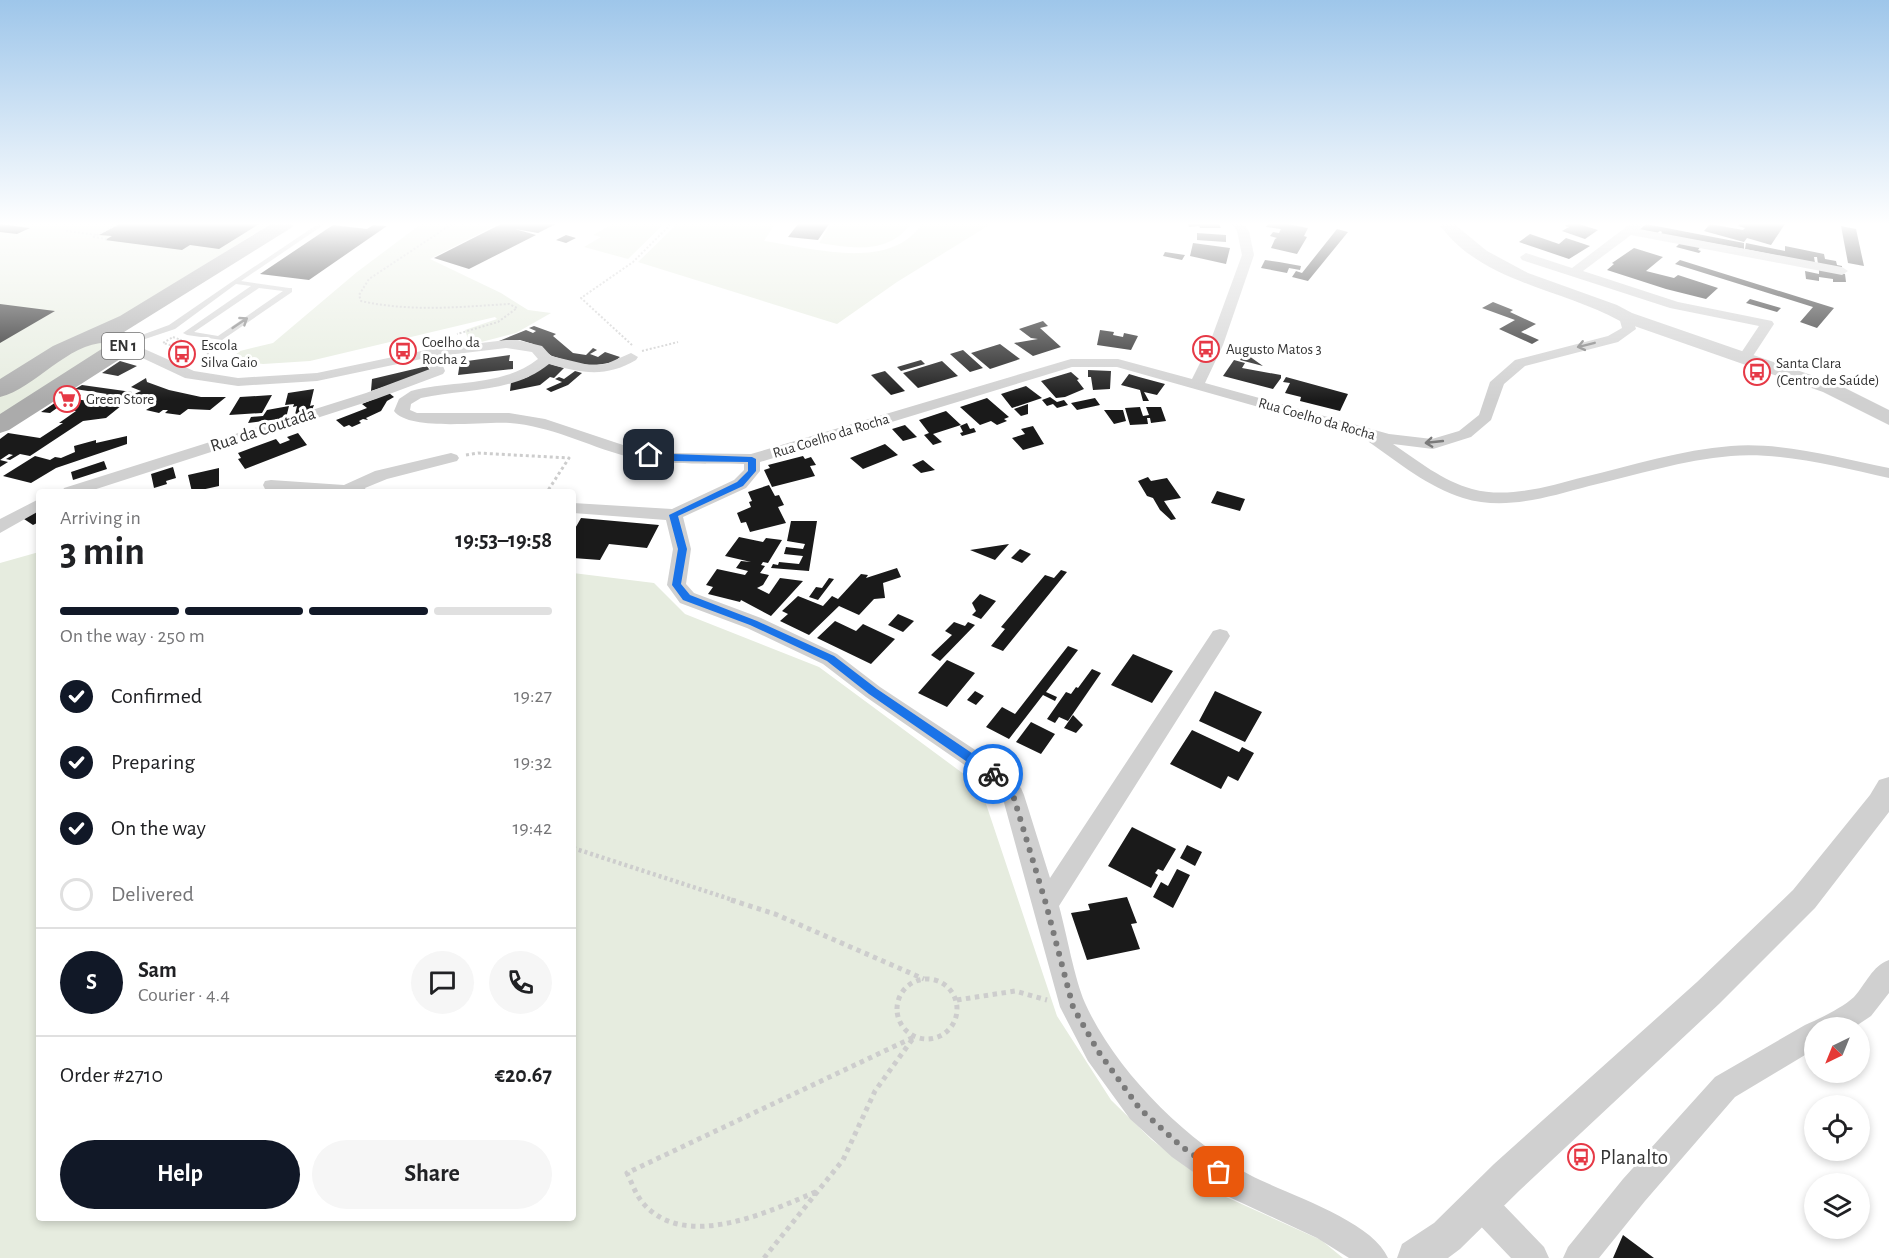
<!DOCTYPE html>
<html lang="en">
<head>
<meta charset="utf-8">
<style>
  :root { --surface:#fff; --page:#f6f6f6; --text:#202124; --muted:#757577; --line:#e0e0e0; --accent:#111827 }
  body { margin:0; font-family:"Alegreya Sans",sans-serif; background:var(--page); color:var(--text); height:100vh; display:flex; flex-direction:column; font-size:22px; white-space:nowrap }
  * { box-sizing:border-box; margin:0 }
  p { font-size:20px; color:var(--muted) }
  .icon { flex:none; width:33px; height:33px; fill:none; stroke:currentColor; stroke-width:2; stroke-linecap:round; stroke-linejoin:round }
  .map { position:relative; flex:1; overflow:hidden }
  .drawer { position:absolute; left:36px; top:489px; width:540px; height:732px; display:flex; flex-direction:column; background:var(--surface); border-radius:6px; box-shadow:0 3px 9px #0003 }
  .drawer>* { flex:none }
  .needle { width:39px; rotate:223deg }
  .fabs { position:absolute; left:1804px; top:1017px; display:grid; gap:12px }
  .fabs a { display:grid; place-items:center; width:66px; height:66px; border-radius:50%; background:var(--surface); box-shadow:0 3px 9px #0003; font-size:30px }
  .pin { position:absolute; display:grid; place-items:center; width:51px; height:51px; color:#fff; margin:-26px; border-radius:12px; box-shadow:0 3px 9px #0006 }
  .courier { position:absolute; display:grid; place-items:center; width:60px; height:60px; margin:-30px; border:4px solid #1a73e8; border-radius:50%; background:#fff; color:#222; box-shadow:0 2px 8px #0007 }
  .headline em { font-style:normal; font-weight:600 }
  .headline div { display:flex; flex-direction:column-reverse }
  .headline { display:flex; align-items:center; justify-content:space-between; height:102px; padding:0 24px }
  h1 { font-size:39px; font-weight:600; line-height:45px }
  .bar { display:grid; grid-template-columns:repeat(4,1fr); gap:9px 6px; align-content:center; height:72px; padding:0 24px }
  .bar i { height:8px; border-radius:4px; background:var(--line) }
  .bar .current { background:var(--accent) }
  .bar p { grid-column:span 4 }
  .line { display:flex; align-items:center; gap:15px; padding:0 24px; border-top:2px solid var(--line) }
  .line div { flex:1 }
  .round { display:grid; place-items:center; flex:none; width:63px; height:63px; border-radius:32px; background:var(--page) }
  ol { padding:0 24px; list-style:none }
  li { display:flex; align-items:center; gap:18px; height:66px }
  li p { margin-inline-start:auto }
  li .icon { padding:6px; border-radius:50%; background:var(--accent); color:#fff; stroke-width:4 }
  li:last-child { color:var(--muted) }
  li i { width:33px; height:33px; border:3px solid var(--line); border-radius:50% }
  .cta { display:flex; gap:12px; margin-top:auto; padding:12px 24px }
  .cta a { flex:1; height:69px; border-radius:36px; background:var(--accent); color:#fff; font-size:24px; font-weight:600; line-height:69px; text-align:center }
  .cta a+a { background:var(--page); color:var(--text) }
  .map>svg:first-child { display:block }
</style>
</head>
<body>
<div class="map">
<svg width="1889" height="1258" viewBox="0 0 1889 1258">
  <rect width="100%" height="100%" fill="#fff"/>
  <path fill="#e6ecdf" d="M0 224H270L109 324 0 385Z
    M421 224 496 225 430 259 501 293 528 310 551 313 516 333 470 345 465 330 497 319 495 317 310 361 263 364 230 359 240 351 273 343 357 272Z
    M613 224H664L628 259 584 247 601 237 593 235Z
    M677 224H775L764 241C813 248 889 272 922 224H991L897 282 837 324 638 262Z
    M831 224H911C887 255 853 248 819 243Z
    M101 339 114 344 0 421V395L80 346Z
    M39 552V1218H573V573L654 583 685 614 819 667 980 786 1057 1016 1111 1100 1152 1140 1226 1197 1321 1240 1343 1258H0V563Z"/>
  <path fill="#1a1a1a" d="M0 224 30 228 17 234 0 232Z
    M119 224H259L219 249 190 245 182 250 105 240 112 236 99 235Z
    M501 224H556L538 233 515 229 536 235 469 269 434 258Z
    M798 224H829L818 240 788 237Z
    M1188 224H1219L1221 228H1200L1199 226 1189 227Z
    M1268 224H1288L1308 228 1304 236 1307 237 1297 254 1271 248 1275 239 1277 238 1270 236 1273 232 1279 233 1281 229 1266 227Z
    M1568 224H1579L1598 230 1585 239 1562 231 1569 227 1565 226Z
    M1646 224 1744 243V249L1661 234 1662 232 1660 231 1656 234 1638 231Z
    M1710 224 1743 230 1745 228 1738 226 1739 224H1785L1771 245 1747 238 1744 242 1704 231Z
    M333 225 367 229 373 225 387 226 309 280 260 274Z
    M1841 226 1856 229 1864 266 1848 263Z
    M1337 229 1348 232 1308 281 1292 277 1296 271 1302 273Z
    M1197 233 1226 235V242L1197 240Z
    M1530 234 1559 244 1566 238 1590 246 1569 259 1519 242Z
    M566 235 576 238 566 243 556 240Z
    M1681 242 1701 246 1698 250 1701 251 1699 253 1676 247Z
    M1193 243 1230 248 1226 264 1190 256Z
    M1746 243 1785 251V246L1824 254 1825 259 1836 261 1837 265 1842 266V269L1818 264 1817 257H1814L1815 263 1745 249Z
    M1634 248 1663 257 1646 271 1674 278 1678 275 1718 288 1706 299 1666 289 1607 270 1614 264 1612 263Z
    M1165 252 1185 255 1182 260 1163 256Z
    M1265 260 1279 262 1301 266 1300 270 1289 268 1287 273 1261 268Z
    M1680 260 1834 308 1817 328 1800 322 1813 307 1675 264Z
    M1819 269 1845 274 1846 282H1833V279L1819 277V281L1806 279 1805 271 1819 274Z
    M1750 299 1781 308 1777 312 1746 303Z
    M1493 302 1513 310 1510 312 1536 324 1521 332 1539 340 1532 344 1499 329 1515 320 1482 308Z
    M0 304 55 311 0 343Z
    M1043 321 1048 326 1040 328 1061 347 1033 356 1014 343 1038 339 1031 338 1019 329Z
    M534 326 556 334 553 336 573 353 586 355 593 348 597 350 590 354 598 357 605 352 620 357 614 362 597 365 577 364 552 356 533 344 520 340 499 341 526 330 533 333 536 331 529 328Z
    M1100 330 1114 332 1113 335 1123 337 1124 333 1138 336 1131 350 1097 345Z
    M1000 344 1020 359 990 369 971 353Z
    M963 350 983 368 970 372 950 354Z
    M510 355 509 361H513V369L458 375 460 362Z
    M1243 355 1249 356 1263 366 1240 360Z
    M921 360 925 364 901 371 897 367Z
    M1234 360 1245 363 1242 368 1281 375V378L1273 389 1223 376Z
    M120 361 137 366 118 376 102 373Z
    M942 361 958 376 918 388 903 373Z
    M547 363 564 368 554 378 550 377 540 385 510 391 511 382 528 377Z
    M427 366 431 372 371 391 372 379Z
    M1088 370 1111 371 1110 389 1093 390 1091 377H1088Z
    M575 371 582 373 568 385 551 392 546 389 562 382 555 379 559 377 564 379Z
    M885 371 905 391 891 395 871 375Z
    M1071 372 1079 379 1077 380 1084 389 1065 397 1056 398 1041 381Z
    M1129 374 1139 377 1165 384 1157 395 1144 392 1149 401H1143L1140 390 1121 385Z
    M1286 377 1348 394 1340 411 1300 401 1301 397 1285 393 1290 383 1283 382Z
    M146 378 147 382 169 390 201 397H226L210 410 188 409 180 415 165 413 168 410H163L159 413 146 410 156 404 132 395 141 391 131 387Z
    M82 385 132 392 127 396 132 397 106 418 83 421 30 456 20 454 10 460 6 459 13 455 9 454 0 460 8 462 0 467V439L8 433 40 438 63 423H59L76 411 57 408 50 413 41 412 70 393 81 395 75 399 96 402 107 394 75 389Z
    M1026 386 1042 398 1012 408 1001 394Z
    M314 389 310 406 314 405 312 410 295 415 297 406 293 407 294 404 285 405 288 393Z
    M389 393 394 397 387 401 381 411 366 418 368 420 363 419 359 421 361 423 352 427 349 425 344 427 336 420 367 408 362 404Z
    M272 395 262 413 229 415 240 397Z
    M1050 397 1057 402 1064 400 1068 405 1057 408 1053 404 1047 406 1042 400Z
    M987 398 1009 417 1004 419 1007 421 997 425 991 421 980 425 960 407Z
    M1095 398 1100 405 1077 410 1071 403Z
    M1028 404V414L1021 416 1014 409Z
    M289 406 286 418 248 423 251 417 263 416 267 410Z
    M1140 407 1143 416 1149 415 1146 407H1161L1166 421 1151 423 1150 418H1147L1148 424 1130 425 1125 408Z
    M1104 410H1123L1126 421 1114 424Z
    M946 411 961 425 933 434 942 442 933 445 924 435 929 433 919 420Z
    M967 423 970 429 974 428 976 432 962 436 960 433 963 432 960 426Z
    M905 425 917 437 903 441 892 429Z
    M1033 426 1044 444 1023 450 1012 438 1025 434 1021 429Z
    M298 433 307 445 245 469 238 459 241 458 238 453 276 439 280 444 290 440 287 437Z
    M127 436V444L56 468 31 483 3 476 35 456 50 460 55 457 61 458 75 452 74 446 96 440V443Z
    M885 444 898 455 863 469 850 458Z
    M803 456 805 459 811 457 816 465 810 466 815 476 772 487 764 470 770 468 768 465Z
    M923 460 935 470 921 473 912 465Z
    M104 461 107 469 73 480 71 472Z
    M173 467 176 478 166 481 167 484 154 488 151 474Z
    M219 468V486L192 492 188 475Z
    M1148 477 1151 481 1167 478 1181 498 1164 501 1176 519 1171 520 1160 510 1153 498 1147 496 1138 481Z
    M769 485 775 496 779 495 784 505 778 507 786 523 750 532 746 522 741 523 737 513 751 507 749 502 752 501 748 492Z
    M1217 491 1245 499 1240 511 1211 503Z
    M39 508V522L33 525 21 517Z
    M581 518 659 525 647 548 609 544 600 560 573 558V532Z
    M791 521H817L809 571 771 568 773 564 778 565 779 562 799 564 803 556 784 554 786 547 803 549 805 544 787 541Z
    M739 537 763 542 766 538 782 540 768 563 763 562 761 565 765 566 760 573 769 575 763 585 757 588 769 594 780 578 803 581 771 616 741 600 740 602 708 594 713 587 706 585 717 569 745 575 748 571 736 568 741 561 751 562 725 556Z
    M1009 544 995 560 970 550Z
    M1020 549 1031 554 1022 563 1011 558Z
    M897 568 901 577 883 583 885 598 874 599 859 615 839 606 809 635 780 621 788 614 782 611 798 596 823 606 832 596 838 599 861 574 868 575 866 578Z
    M1061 570 1067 572 1003 651 991 646 1005 629 1001 627 1045 575 1054 578Z
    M829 578 834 579 818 600 809 597 816 587 822 588Z
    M980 594 996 601 981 619 972 615 976 611 972 603Z
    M898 614 914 621 903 632 888 625Z
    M835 621 856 631 863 624 895 639 871 664 817 638Z
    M954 622 965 626 968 622 975 625 940 661 931 655 952 635 945 631Z
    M1068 646 1078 650 1046 692 1057 697 1055 701 1043 695 1009 739 986 727 1002 707 1015 714Z
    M1133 654 1173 671 1152 703 1111 685Z
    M947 660 975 673 947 707 918 693Z
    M1092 669 1101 673 1068 721 1059 717 1055 723 1047 719 1066 692 1071 694 1076 687 1078 688Z
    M975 691 984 696 976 705 967 700Z
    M1215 691 1262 712 1245 742 1199 721Z
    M1073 715 1083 725 1076 733 1064 728Z
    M1031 722 1055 734 1041 754 1016 742Z
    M1192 730 1239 752 1242 747 1254 753 1238 781 1228 776 1221 789 1170 764Z
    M1132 827 1176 849 1163 871 1158 869 1155 873 1158 875 1151 888 1108 866Z
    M1187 845 1202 852 1195 866 1180 858Z
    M1177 869 1190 875 1173 908 1153 897 1161 882 1168 886Z
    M1127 897 1137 923 1131 924 1140 949 1087 960 1071 913 1090 910 1088 904Z
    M1623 1235 1654 1258H1613Z"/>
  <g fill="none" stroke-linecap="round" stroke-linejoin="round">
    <path stroke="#cdcdcd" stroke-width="2" stroke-dasharray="2 2" stroke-linecap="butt" d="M452 224 369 279 359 295 361 301C409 312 460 307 509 304L517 308 498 322 457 334
      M66 231 97 235
      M93 237 118 224
      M93 237 107 239
      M173 337 181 340 170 345 163 343Z
      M632 345 581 298 633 262 671 224
      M201 348 220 364
      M642 351 678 342"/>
    <path stroke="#cdcdcd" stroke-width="3" stroke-dasharray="3 3" stroke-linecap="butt" d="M466 455 478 453 569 458 547 492"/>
    <path stroke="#cdcdcd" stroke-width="4.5" stroke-dasharray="3 3" stroke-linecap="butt" d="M573 848 736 901"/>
    <path stroke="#cdcdcd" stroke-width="5" stroke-dasharray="4.5 4.5" stroke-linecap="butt" d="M731 900 775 914 924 979
      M897 1009a30 30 0 1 1 60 0a30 30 0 1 1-60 0Z
      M957 1000 1015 991 1047 1000
      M764 1258 843 1160 875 1091 914 1037 627 1173C632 1183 635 1193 642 1202 684 1253 770 1211 818 1191"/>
    <path fill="#d0d0d0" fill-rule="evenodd" d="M318 224H325L241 281 289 288H292V292L222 340 187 335 183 333 251 286 236 284 175 329 127 345 120 343 169 325 233 281ZM259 288 283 291 218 336 194 332Z"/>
    <path fill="#d0d0d0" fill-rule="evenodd" d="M1232 224H1244L1249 231 1254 255 1223 345 1205 383 1389 434 1432 439 1459 431 1479 415 1490 382 1515 360 1608 336 1622 328 1619 317 1621 314H1631L1636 329 1618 342 1525 366 1504 384 1491 420 1471 437 1433 449 1393 444C1418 461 1443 481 1472 489 1509 499 1549 486 1584 477 1633 465 1681 450 1731 446 1784 442 1838 458 1889 468V478C1838 467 1784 452 1731 456 1683 460 1636 475 1589 486 1548 497 1505 511 1463 498 1428 487 1399 463 1369 442L1368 438 1117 367H1072L760 462V471L746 488 683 517 691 549 686 584 694 593 761 618 837 654 880 687 998 765 1021 788 1024 795 1050 878 1213 631 1220 629 1227 631 1230 636 1227 641 1059 906C1067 935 1074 977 1085 1003 1115 1070 1186 1141 1250 1175 1286 1194 1372 1220 1388 1258H1349L1317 1238 1227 1196 1172 1157 1130 1119 1088 1061 1060 1007 1003 799 982 777 866 697 823 664 747 628 680 603 667 585 673 549 666 520 573 513V503L672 509 734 480 744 470V464C705 463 663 466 625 456 586 445 550 426 510 423 484 421 410 432 394 411L399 399 411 391C452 380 503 387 538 359L532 352 506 348 439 356 445 371 443 374 376 399 87 492H62L64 488 366 393 430 369 426 358 317 381 238 386 185 378 119 347 117 344 119 341 124 340 194 371 238 378 317 373 431 349 506 340H517L542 346 551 356 589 365 606 364 631 353 638 357 636 360C606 378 581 373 549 364 514 393 463 389 421 398L411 404 410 410 417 413H509L545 419 632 448 669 453 751 454 1071 359H1118L1192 379 1209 345 1242 255 1237 231Z
      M1630 224H1644L1639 229 1842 267 1848 271 1842 275 1631 235 1583 271 1678 302 1772 321 1774 324 1753 356 1748 357 1741 353 1759 326 1670 308 1522 260 1520 257 1526 253 1572 268Z
      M451 453 457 455 459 458 457 461 387 479 365 488 367 492C334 492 297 497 265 489L263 485 265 481 271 480 344 485 375 471Z
      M39 499V511L0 533V519Z
      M1889 960V993L1871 1016 1853 1028H1815V1049L1735 1097 1645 1201 1599 1258H1563L1568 1247 1623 1179 1715 1077 1805 1025C1819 1019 1842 1008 1854 997 1866 984 1872 966 1889 960Z
      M1481 1189 1492 1193 1544 1247 1549 1258H1511L1470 1215 1466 1204 1470 1193Z"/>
    <path fill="#d0d0d0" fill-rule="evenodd" d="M1439 224H1454L1487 251 1528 273 1617 305 1632 313 1837 384 1889 410V425L1823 392 1620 321C1562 289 1480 282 1439 224Z
      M1889 777V812L1815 908 1719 1004 1520 1190 1460 1249 1448 1258H1397L1402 1244 1434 1223 1494 1164 1697 982 1793 890 1870 795 1879 780Z"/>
    <path fill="#ababab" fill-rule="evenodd" d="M271 224H294L291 228 124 332 132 335 135 340 128 354 9 430 0 433V414L111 343C70 339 37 388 0 397V379L53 346 120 316Z"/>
  </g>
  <defs><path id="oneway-shaft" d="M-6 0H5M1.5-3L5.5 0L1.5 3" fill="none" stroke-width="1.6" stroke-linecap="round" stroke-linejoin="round" transform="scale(1.5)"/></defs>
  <g stroke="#7a7a7a">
    <use href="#oneway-shaft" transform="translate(240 323) rotate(-34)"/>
    <use href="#oneway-shaft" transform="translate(1586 345) rotate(166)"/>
    <use href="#oneway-shaft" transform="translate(1434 442) rotate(174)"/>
  </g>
  <linearGradient id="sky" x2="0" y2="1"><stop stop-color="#9ec6ea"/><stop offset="0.56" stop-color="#fff"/><stop offset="1" stop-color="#fff" stop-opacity="0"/></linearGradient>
  <rect width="1889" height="400" fill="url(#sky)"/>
  <path fill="#1a73e8" d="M646 453 752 457 756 459V471L743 486 678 516 687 549 681 584 690 595 757 621 834 656 877 689 997 770V777H989L869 694 827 661 750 625 683 600 672 585 678 549 669 515 737 482 748 471V462L669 461 646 457Z"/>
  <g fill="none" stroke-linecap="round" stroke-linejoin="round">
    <path stroke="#7a7a7a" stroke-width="6" stroke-dasharray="0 10.8" d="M993 774 1013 795 1046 904 1073 1007 1098 1051 1140 1109 1182 1147 1219 1172"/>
  </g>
  <defs>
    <symbol id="bus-ring" viewBox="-11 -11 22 22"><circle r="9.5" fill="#fff" stroke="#e63946" stroke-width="1.5"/><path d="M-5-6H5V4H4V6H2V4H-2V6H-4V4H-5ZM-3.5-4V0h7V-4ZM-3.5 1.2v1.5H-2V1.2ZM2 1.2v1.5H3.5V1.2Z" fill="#e63946"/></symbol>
    <symbol id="supermarket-ring" viewBox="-11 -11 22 22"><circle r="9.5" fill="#fff" stroke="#e63946" stroke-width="1.5"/><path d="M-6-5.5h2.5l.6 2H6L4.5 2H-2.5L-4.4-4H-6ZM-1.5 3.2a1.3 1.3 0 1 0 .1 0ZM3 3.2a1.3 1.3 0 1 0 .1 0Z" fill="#e63946"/></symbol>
  </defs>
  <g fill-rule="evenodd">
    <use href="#bus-ring" x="1191" y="334" width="30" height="30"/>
    <use href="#bus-ring" x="388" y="336" width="30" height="30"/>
    <use href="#bus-ring" x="167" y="339" width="30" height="30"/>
    <use href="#bus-ring" x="1742" y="357" width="30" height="30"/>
    <use href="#supermarket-ring" x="52" y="384" width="30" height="30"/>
    <use href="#bus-ring" x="1566" y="1142" width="30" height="30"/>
  </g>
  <g text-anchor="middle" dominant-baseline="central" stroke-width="6" stroke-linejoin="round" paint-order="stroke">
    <g font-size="15" fill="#333" stroke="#fff" text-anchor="start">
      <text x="422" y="342">Coelho da<tspan x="422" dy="17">Rocha 2</tspan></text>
      <text x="201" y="345">Escola<tspan x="201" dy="17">Silva Gaio</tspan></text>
      <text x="1226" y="349">Augusto Matos 3</text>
      <text x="1776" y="363">Santa Clara<tspan x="1776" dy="17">(Centro de Saúde)</tspan></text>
      <text x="86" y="399">Green Store</text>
    </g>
    <g font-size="15" fill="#333" stroke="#fff">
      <text transform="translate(1317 419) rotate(16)">Rua Coelho da Rocha</text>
      <text transform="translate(831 436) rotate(-17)">Rua Coelho da Rocha</text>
    </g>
    <rect fill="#fff" stroke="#707070" stroke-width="1.5" x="102" y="333" width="42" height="26" rx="4.5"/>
    <g font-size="16" font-weight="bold" fill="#333">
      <text x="123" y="346">EN 1</text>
    </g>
    <g font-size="18" fill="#333" stroke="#fff">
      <text transform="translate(263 430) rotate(-18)">Rua da Coutada</text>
    </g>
    <g font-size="21" fill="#333" stroke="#fff" text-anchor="start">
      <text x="1600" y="1157">Planalto</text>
    </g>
  </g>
</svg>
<div class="fabs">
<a><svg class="needle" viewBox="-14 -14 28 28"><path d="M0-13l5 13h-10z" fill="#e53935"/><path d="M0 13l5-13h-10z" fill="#757577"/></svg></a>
<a><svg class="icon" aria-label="locate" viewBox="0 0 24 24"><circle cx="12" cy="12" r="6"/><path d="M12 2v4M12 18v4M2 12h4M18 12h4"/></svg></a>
<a><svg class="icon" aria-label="layers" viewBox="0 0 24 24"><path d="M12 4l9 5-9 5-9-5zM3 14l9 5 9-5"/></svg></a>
</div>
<div class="pin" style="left:1219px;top:1172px;background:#ea580c"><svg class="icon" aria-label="bag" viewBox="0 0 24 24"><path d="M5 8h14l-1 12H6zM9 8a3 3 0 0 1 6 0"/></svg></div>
<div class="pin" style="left:649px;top:455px;background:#1f2937"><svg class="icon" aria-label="home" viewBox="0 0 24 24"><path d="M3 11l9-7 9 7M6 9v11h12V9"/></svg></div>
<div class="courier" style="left:993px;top:774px"><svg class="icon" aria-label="bike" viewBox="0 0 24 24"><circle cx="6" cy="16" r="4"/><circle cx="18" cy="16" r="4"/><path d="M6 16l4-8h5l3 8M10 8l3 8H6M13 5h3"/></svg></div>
<section class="drawer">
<div class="headline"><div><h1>3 min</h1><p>Arriving in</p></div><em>19:53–19:58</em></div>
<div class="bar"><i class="current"></i><i class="current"></i><i class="current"></i><i></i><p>On the way · 250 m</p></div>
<ol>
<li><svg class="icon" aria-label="check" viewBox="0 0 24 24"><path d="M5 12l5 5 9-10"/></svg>Confirmed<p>19:27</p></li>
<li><svg class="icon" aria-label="check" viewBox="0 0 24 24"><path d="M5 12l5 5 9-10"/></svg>Preparing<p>19:32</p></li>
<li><svg class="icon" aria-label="check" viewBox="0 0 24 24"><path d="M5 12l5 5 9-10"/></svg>On the way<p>19:42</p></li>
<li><i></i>Delivered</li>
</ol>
<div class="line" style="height:108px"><b class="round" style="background:var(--accent);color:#fff">S</b><div><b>Sam</b><p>Courier · 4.4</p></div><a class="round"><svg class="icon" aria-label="chat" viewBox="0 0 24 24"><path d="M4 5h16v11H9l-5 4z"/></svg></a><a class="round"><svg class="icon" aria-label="phone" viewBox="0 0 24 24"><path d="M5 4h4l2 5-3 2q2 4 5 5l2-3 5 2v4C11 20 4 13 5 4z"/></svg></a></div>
<div class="line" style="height:78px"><div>Order #2710</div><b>€20.67</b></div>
<div class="cta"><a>Help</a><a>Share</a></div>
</section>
</div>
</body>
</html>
